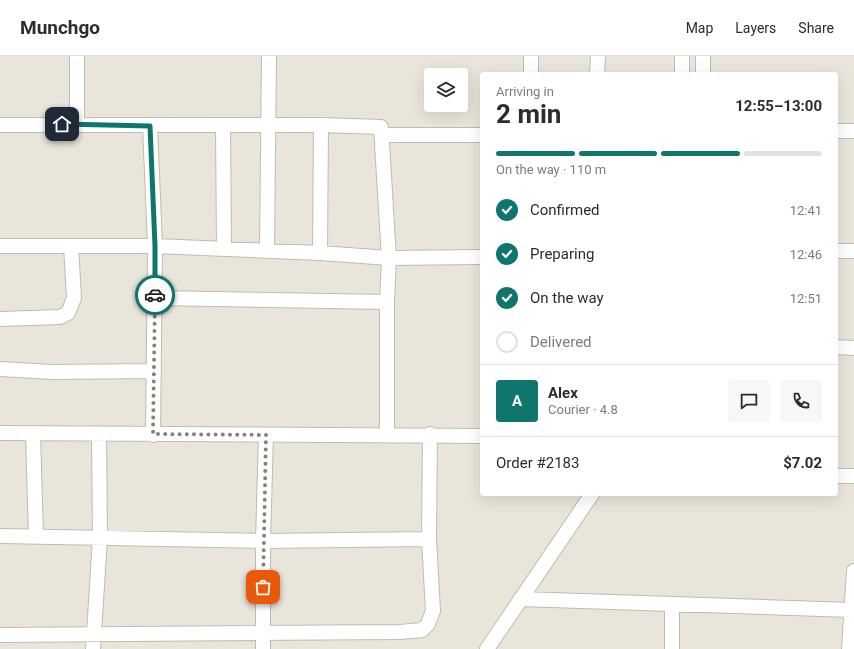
<!DOCTYPE html>
<html lang="en">
<head>
<meta charset="utf-8">
<style>
  :root { --surface:#fff; --page:#f7f7f7; --text:#2b2b33; --muted:#7c7c81; --line:#e1e1e2; --accent:#0f766e }
  body { margin:0; font-family:Roboto,sans-serif; background:var(--page); color:var(--text); height:100vh; display:flex; flex-direction:column; font-size:15px; white-space:nowrap }
  * { box-sizing:border-box; margin:0 }
  p { font-size:13px; color:var(--muted) }
  .icon { flex:none; width:22px; height:22px; fill:none; stroke:currentColor; stroke-width:2; stroke-linecap:round; stroke-linejoin:round }
  .map { position:relative; flex:1; overflow:hidden }
  .sheet { position:absolute; left:480px; top:16px; width:358px; height:424px; display:flex; flex-direction:column; background:var(--surface); border-radius:4px; box-shadow:0 4px 16px #0002 }
  .sheet>* { flex:none }
  .buttons { position:absolute; left:424px; top:12px; display:grid; gap:8px }
  .buttons a { display:grid; place-items:center; width:44px; height:44px; border-radius:4px; background:var(--surface); box-shadow:0 4px 16px #0002; font-size:20px }
  .pin { position:absolute; display:grid; place-items:center; width:34px; height:34px; color:#fff; margin:-17px; border-radius:8px; box-shadow:0 2px 6px #0006 }
  .courier { position:absolute; display:grid; place-items:center; width:40px; height:40px; margin:-20px; border:3px solid #0f766e; border-radius:50%; background:#fff; color:#222; box-shadow:0 1px 5px #0007 }
  .headline em { font-style:normal; font-weight:700 }
  .headline div { display:flex; flex-direction:column-reverse }
  .headline { display:flex; align-items:center; justify-content:space-between; height:68px; padding:0 16px }
  h1 { font-size:26px; font-weight:700; line-height:30px }
  .bar { display:grid; grid-template-columns:repeat(4,1fr); gap:6px 4px; align-content:center; height:48px; padding:0 16px }
  .bar i { height:5px; border-radius:3px; background:var(--line) }
  .bar .current { background:var(--accent) }
  .bar p { grid-column:span 4 }
  .line { display:flex; align-items:center; gap:10px; padding:0 16px; border-top:1px solid var(--line) }
  .line div { flex:1 }
  .round { display:grid; place-items:center; flex:none; width:42px; height:42px; border-radius:4px; background:var(--page) }
  ol { padding:0 16px; list-style:none }
  li { display:flex; align-items:center; gap:12px; height:44px }
  li p { margin-inline-start:auto }
  li .icon { padding:4px; border-radius:50%; background:var(--accent); color:#fff; stroke-width:4 }
  li:last-child { color:var(--muted) }
  li i { width:22px; height:22px; border:2px solid var(--line); border-radius:50% }
  header { display:flex; align-items:center; gap:24px; box-sizing:border-box; height:56px; padding:0 20px; background:var(--surface); border-bottom:1px solid var(--line) }
  header strong { font-size:19px }
  nav { display:flex; gap:22px; margin-inline-start:auto; font-size:14px }
  .map>svg:first-child { display:block }
</style>
</head>
<body>
<header>
<strong>Munchgo</strong>
<nav><a>Map</a><a>Layers</a><a>Share</a></nav>
</header>
<div class="map">
<svg width="854" height="593" viewBox="0 0 854 593">
  <rect width="100%" height="100%" fill="#f6f3ec"/>
  <path fill="#eae5da" fill-rule="evenodd" d="M0 0H854V593H0ZM482 18H836V438H482ZM431 19H461V49H431Z"/>
  <g fill="none" stroke-linecap="round" stroke-linejoin="round">
    <defs>
      <path id="street" d="M77 0V68
        M703 0V18
        M531 18V0
        M597 18 598 0
        M682 18V0
        M0 69H321L381 71 389 202 387 246V379
        M223 69 224 193
        M150 70 155 190 153 379
        M836 75H854
        M383 79H482
        M0 190H155L320 197 321 69
        M267 194 269 0
        M836 195H854
        M320 197 389 202 482 201
        M155 242 387 246
        M0 263 60 261 68 257 74 242 71 190
        M836 291 854 292
        M0 313 52 316 154 315
        M0 377 482 380
        M33 378 36 481
        M836 420H854
        M0 480 263 485 429 483 430 378
        M520 543 851 554
        M672 548V593
        M0 579 400 576 422 574 428 568 433 555 429 483
        M93 593 100 482 99 378
        M263 593V485L266 379
        M487 593 592 438
        M849 593 854 515"/>
    </defs>
    <use href="#street" stroke="#c2bbae" stroke-width="16"/>
    <use href="#street" stroke="#fff" stroke-width="14"/>
  </g>
  <g fill="none" stroke-linecap="round" stroke-linejoin="round">
    <path stroke="#878178" stroke-width="4" stroke-dasharray="0 7.2" d="M155 239 153 378 266 379 263 531"/>
    <path stroke="#0f766e" stroke-width="5" d="M62 68 150 70 155 190V239"/>
  </g>
</svg>
<div class="buttons">
<a><svg class="icon" aria-label="layers" viewBox="0 0 24 24"><path d="M12 4l9 5-9 5-9-5zM3 14l9 5 9-5"/></svg></a>
</div>
<div class="pin" style="left:263px;top:531px;background:#ea580c"><svg class="icon" aria-label="bag" viewBox="0 0 24 24"><path d="M5 8h14l-1 12H6zM9 8a3 3 0 0 1 6 0"/></svg></div>
<div class="pin" style="left:62px;top:68px;background:#1f2937"><svg class="icon" aria-label="home" viewBox="0 0 24 24"><path d="M3 11l9-7 9 7M6 9v11h12V9"/></svg></div>
<div class="courier" style="left:155px;top:239px"><svg class="icon" aria-label="car" viewBox="0 0 24 24"><path d="M5 17H2v-5l4-1 3-4h7l3 4 3 1v5h-3M9 17h6M6 11h13"/><circle cx="7" cy="17" r="2"/><circle cx="17" cy="17" r="2"/></svg></div>
<section class="sheet">
<div class="headline"><div><h1>2 min</h1><p>Arriving in</p></div><em>12:55–13:00</em></div>
<div class="bar"><i class="current"></i><i class="current"></i><i class="current"></i><i></i><p>On the way · 110 m</p></div>
<ol>
<li><svg class="icon" aria-label="check" viewBox="0 0 24 24"><path d="M5 12l5 5 9-10"/></svg>Confirmed<p>12:41</p></li>
<li><svg class="icon" aria-label="check" viewBox="0 0 24 24"><path d="M5 12l5 5 9-10"/></svg>Preparing<p>12:46</p></li>
<li><svg class="icon" aria-label="check" viewBox="0 0 24 24"><path d="M5 12l5 5 9-10"/></svg>On the way<p>12:51</p></li>
<li><i></i>Delivered</li>
</ol>
<div class="line" style="height:72px"><b class="round" style="background:var(--accent);color:#fff">A</b><div><b>Alex</b><p>Courier · 4.8</p></div><a class="round"><svg class="icon" aria-label="chat" viewBox="0 0 24 24"><path d="M4 5h16v11H9l-5 4z"/></svg></a><a class="round"><svg class="icon" aria-label="phone" viewBox="0 0 24 24"><path d="M5 4h4l2 5-3 2q2 4 5 5l2-3 5 2v4C11 20 4 13 5 4z"/></svg></a></div>
<div class="line" style="height:52px"><div>Order #2183</div><b>$7.02</b></div>
</section>
</div>
</body>
</html>
